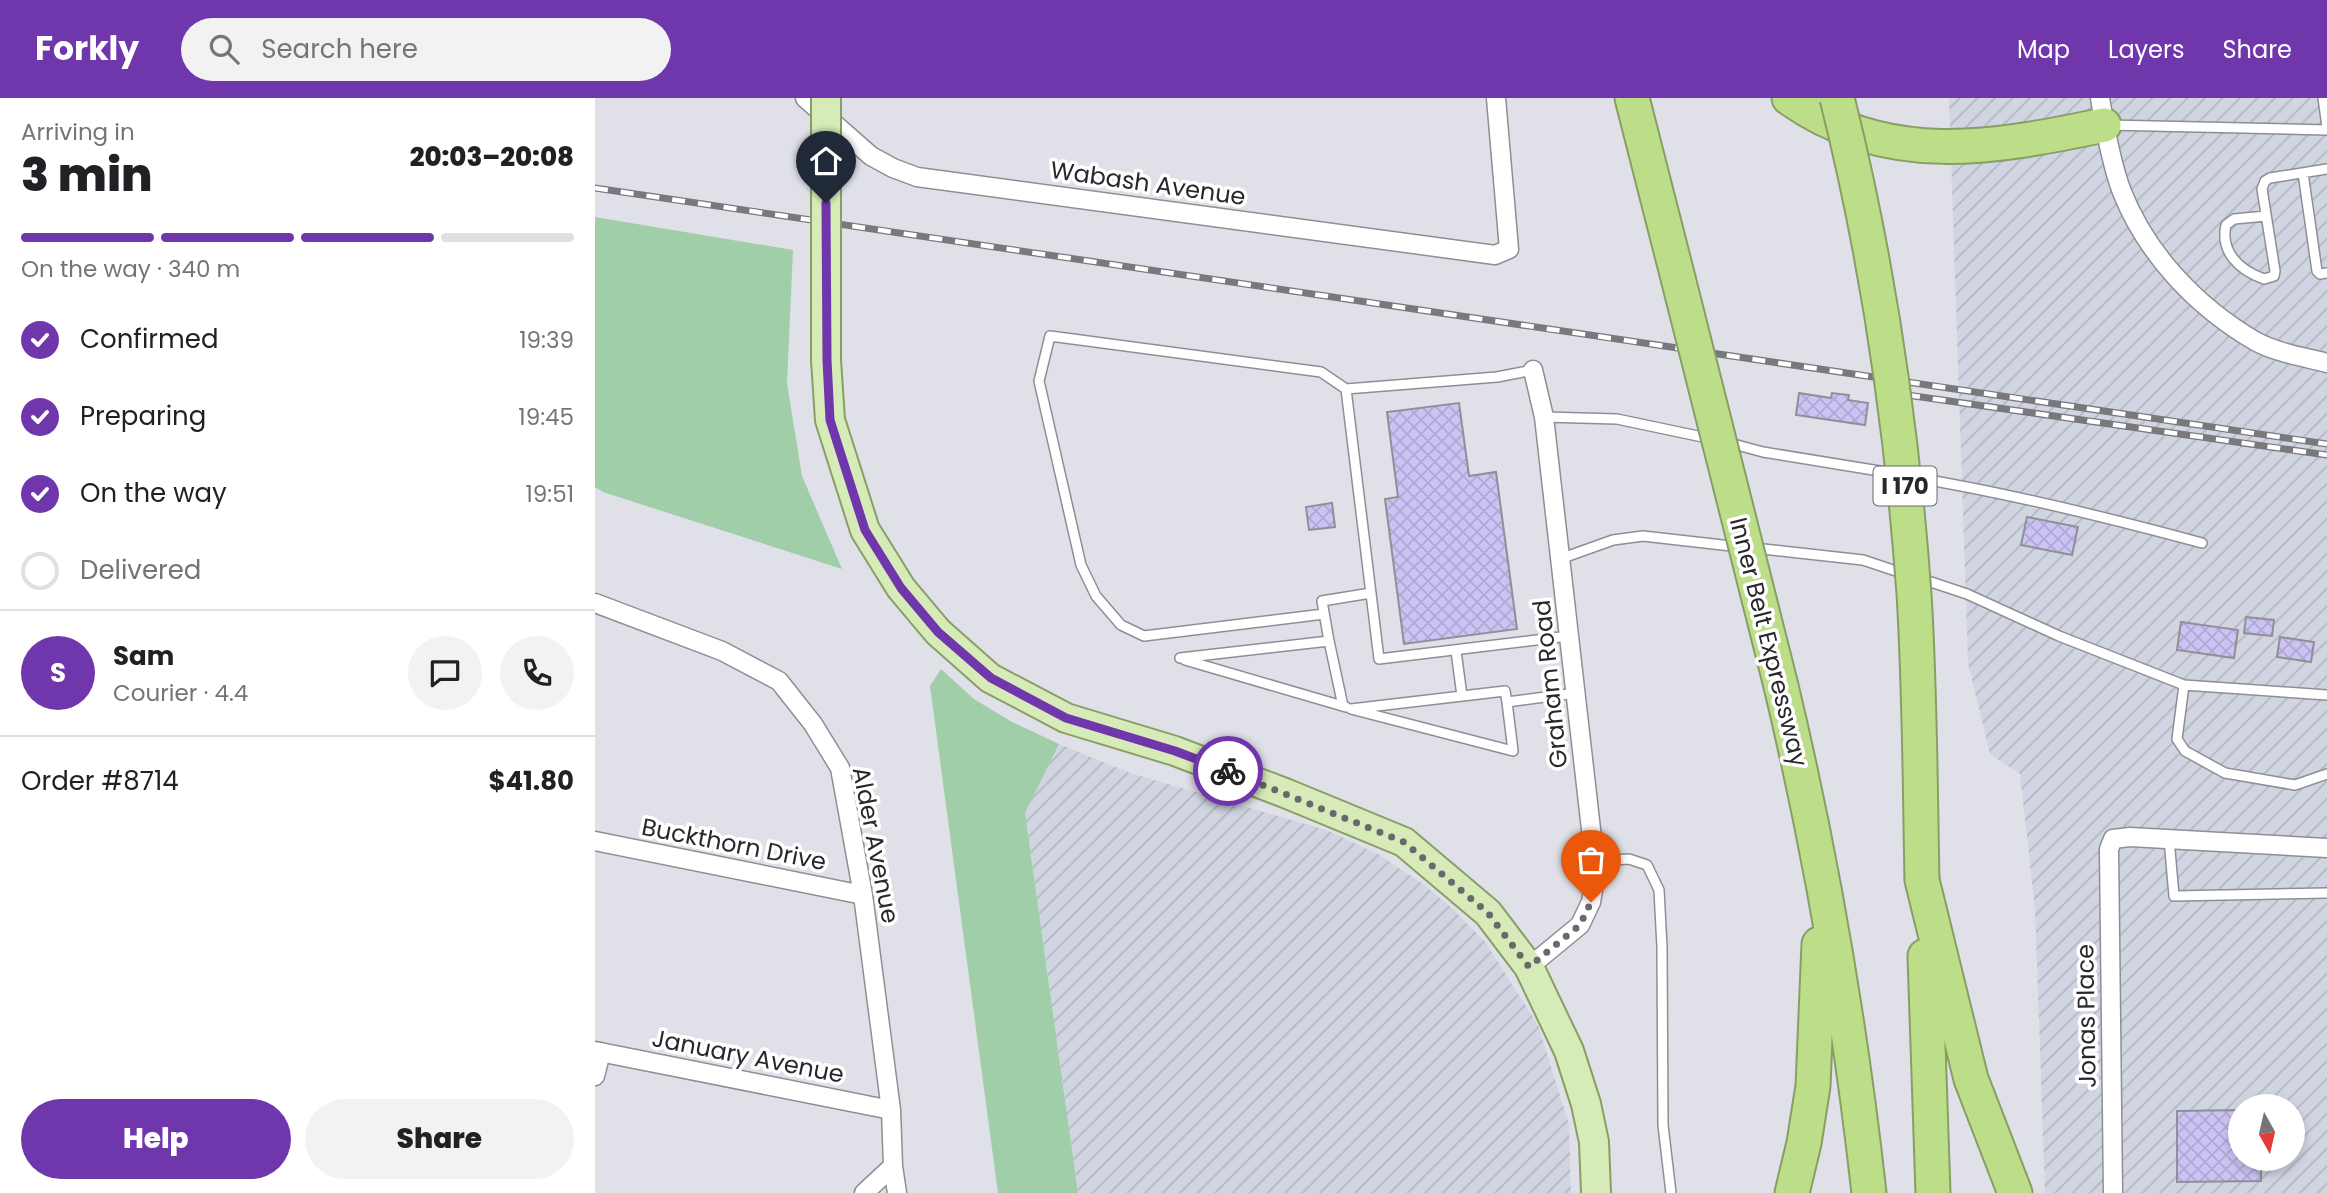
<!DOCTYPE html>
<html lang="en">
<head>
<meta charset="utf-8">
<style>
  :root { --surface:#fff; --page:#f2f2f2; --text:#202124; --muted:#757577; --line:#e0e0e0; --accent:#7036ac }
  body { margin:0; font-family:Poppins,sans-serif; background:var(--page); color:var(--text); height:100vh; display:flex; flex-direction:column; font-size:26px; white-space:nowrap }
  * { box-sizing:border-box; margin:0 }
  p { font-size:23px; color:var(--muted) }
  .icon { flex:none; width:38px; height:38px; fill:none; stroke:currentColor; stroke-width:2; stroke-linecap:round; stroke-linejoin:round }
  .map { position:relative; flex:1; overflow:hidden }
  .drawer { display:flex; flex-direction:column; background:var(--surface); width:595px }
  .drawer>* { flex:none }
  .needle { width:46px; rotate:172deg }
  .buttons { position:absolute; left:1633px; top:996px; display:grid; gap:14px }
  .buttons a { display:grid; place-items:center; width:77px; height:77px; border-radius:50%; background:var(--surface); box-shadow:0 4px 10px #0003; font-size:35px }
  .pin { position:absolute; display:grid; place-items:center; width:60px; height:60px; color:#fff; margin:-72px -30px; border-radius:50% 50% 50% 0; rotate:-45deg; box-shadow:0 0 7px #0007 }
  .pin .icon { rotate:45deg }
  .courier { position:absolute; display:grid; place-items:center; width:70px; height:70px; margin:-35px; border:5px solid #7036ac; border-radius:50%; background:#fff; color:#222; box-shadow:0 2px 9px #0007 }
  .summary em { font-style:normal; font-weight:800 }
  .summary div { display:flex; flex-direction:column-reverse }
  .summary { display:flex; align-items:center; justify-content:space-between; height:119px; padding:0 21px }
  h1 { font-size:46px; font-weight:800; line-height:52px }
  .bar { display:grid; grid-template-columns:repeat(4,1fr); gap:10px 7px; align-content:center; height:84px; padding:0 21px }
  .bar i { height:9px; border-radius:5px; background:var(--line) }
  .bar .active { background:var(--accent) }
  .bar p { grid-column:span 4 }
  .line { display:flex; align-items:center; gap:18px; padding:0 21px; border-top:2px solid var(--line) }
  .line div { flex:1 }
  .round { display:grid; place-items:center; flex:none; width:74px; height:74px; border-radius:37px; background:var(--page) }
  ol { padding:0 21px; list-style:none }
  li { display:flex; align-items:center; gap:21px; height:77px }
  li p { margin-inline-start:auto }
  li .icon { padding:7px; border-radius:50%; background:var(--accent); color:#fff; stroke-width:4 }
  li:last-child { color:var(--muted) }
  li i { width:38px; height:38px; border:4px solid var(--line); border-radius:50% }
  .primary-button { display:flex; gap:14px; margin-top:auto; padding:14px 21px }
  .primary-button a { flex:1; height:80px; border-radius:42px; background:var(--accent); color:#fff; font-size:28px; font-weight:800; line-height:80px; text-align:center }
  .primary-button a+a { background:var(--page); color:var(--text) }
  header { display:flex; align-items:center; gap:42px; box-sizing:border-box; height:98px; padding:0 35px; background:var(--accent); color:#fff }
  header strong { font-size:33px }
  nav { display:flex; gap:38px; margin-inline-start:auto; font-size:24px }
  .search { width:490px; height:63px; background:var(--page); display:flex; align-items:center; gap:18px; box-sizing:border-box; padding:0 24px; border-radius:38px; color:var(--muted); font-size:26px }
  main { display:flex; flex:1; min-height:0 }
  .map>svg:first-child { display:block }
</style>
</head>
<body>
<header>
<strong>Forkly</strong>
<div class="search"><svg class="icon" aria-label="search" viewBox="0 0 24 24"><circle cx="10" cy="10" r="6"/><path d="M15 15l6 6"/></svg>Search here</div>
<nav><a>Map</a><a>Layers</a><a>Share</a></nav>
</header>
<main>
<section class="drawer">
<div class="summary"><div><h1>3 min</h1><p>Arriving in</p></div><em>20:03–20:08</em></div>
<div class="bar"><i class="active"></i><i class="active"></i><i class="active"></i><i></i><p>On the way · 340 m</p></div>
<ol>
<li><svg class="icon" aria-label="check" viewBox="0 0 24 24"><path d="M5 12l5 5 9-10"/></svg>Confirmed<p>19:39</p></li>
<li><svg class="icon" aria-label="check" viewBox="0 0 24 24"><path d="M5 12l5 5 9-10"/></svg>Preparing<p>19:45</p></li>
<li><svg class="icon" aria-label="check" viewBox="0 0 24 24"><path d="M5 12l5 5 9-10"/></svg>On the way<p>19:51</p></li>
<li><i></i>Delivered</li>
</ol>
<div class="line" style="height:126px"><b class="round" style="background:var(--accent);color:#fff">S</b><div><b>Sam</b><p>Courier · 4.4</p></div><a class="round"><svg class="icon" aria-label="chat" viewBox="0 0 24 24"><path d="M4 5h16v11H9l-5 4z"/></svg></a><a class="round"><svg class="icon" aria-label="phone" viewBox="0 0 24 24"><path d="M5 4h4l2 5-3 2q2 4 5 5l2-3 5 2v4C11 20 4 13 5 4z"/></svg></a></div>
<div class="line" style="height:91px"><div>Order #8714</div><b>$41.80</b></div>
<div class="primary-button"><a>Help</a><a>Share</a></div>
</section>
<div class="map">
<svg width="1732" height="1095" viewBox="0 0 1732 1095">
  <defs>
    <pattern id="industrial-furrows" width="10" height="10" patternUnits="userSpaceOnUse" patternTransform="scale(1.75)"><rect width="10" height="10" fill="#d1d5e2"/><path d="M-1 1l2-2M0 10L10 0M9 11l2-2" fill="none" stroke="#b3b7c2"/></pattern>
    <pattern id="building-cross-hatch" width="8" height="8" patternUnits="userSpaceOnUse" patternTransform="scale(1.75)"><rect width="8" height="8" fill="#ccc3f5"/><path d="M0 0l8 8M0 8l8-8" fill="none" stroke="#afa8d2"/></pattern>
  </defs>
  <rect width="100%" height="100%" fill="#e0e1e8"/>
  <path fill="url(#industrial-furrows)" fill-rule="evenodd" d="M1354 0H1732V1095H1450L1440 811 1425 676 1395 656 1373 565ZM1645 1008H1698V1060H1645Z
    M464 646 535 675 731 732 783 756 828 786 858 811 890 844 943 927 974 1026 976 1095H483L430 715Z"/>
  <path fill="#9fcea9" d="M0 119 198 152 192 285 207 378 247 471 8 394 0 389Z
    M346 571 379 601 417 624 464 646 430 715 483 1095H403L335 588Z"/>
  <path fill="url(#building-cross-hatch)" stroke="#908f96" stroke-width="2" d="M1204 295 1236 300 1237 295 1254 297 1253 302 1273 305 1270 327 1201 317Z
    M864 305 874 378 901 374 922 531 809 546 790 401 803 399 792 314Z
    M737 405 740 429 714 432 711 409Z
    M1432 419 1483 429 1477 457 1426 447Z
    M1651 519 1679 522 1677 538 1649 535Z
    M1586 524 1643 532 1639 560 1582 552Z
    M1685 539 1719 544 1716 564 1682 559Z
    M1645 1012V1060H1666V1083L1582 1084V1013Z"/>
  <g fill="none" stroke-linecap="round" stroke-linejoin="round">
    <defs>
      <path id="service" d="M1728 0 1732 29
        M1513 27 1732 32
        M1708 75 1722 173 1725 176 1732 175
        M1671 118 1639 121 1631 127C1625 154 1644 172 1669 181L1679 178 1680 173 1667 91 1670 83 1675 80 1732 71
        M938 272 902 279 751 291 784 561 974 538
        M949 319 1022 321 1117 341
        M1131 344 1168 354 1303 376
        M1316 379C1414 395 1511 419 1607 445
        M1159 450 1268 462 1310 476
        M965 461 1018 442 1048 438 1145 449
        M1324 480 1372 496 1464 538 1589 587 1732 597
        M729 516 549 538 526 527 501 498 486 467 444 283 455 238 726 274 751 291
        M734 543 727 503 776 495
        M861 553 867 598
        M585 560 734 543 748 608
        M590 562 751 609
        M1589 587 1582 641 1590 653 1630 675 1700 687 1732 676
        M912 604 918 653 756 611 910 593 912 604 981 595
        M1574 741 1579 798 1732 795
        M999 763 1034 761 1052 767 1064 792 1067 849 1068 1027 1076 1095"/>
      <path id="minor" d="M210 0 276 58 298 70 322 79 900 157 914 151 901 0
        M1505 0C1510 31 1516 65 1527 94 1552 157 1602 209 1660 243 1682 255 1709 259 1732 265
        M0 505 127 553 184 583 218 626 245 670 268 797 296 1012 298 1068 302 1095
        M0 743 268 797
        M934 869 985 827 996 804 1001 775 949 319 938 272
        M0 953 296 1012
        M0 978 6 954
        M269 1095 298 1068
        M1518 1095 1514 751 1518 741 1535 739 1732 750"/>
      <path id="primary" d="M231 262 235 322 270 432 306 490 343 534 395 580 471 620 580 653 690 695 809 744 893 815 934 869 974 953 991 1006 999 1044 1001 1095"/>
      <path id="motorway" d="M1037 0 1083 180
        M1194 0C1292 70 1399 50 1509 27
        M1186 588C1226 755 1255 924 1274 1095
        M1327 782 1376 981 1420 1095
        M1330 858 1338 1095
        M1197 1095 1209 1045 1218 988 1224 846"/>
    </defs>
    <use href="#service" stroke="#8d8f95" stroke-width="12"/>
    <use href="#minor" stroke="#8d8f95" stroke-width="21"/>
    <use href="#primary" stroke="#899e67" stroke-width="32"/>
    <use href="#motorway" stroke="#899e67" stroke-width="37"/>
    <use href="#service" stroke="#fff" stroke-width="9"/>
    <use href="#minor" stroke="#fff" stroke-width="18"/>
    <use href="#primary" stroke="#d7ebb8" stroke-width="28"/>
    <use href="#motorway" stroke="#bdde88" stroke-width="33"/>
    <defs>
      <path id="rail" d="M0 90 1732 346
        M1312 297 1732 357"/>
    </defs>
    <use href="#rail" stroke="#78787d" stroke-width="7"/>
    <use href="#rail" stroke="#fff" stroke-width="4.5" stroke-dasharray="13" stroke-linecap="butt"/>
    <defs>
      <path id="primary-bridge" d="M231 0V262"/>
      <path id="motorway-bridge" d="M1242 0C1283 163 1307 329 1319 496 1325 591 1325 687 1327 782
        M1083 180 1186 588"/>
    </defs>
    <use href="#primary-bridge" stroke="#899e67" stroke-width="32" stroke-linecap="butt"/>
    <use href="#motorway-bridge" stroke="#899e67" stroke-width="37" stroke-linecap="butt"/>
    <use href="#primary-bridge" stroke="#d7ebb8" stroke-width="28"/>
    <use href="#motorway-bridge" stroke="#bdde88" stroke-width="33"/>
  </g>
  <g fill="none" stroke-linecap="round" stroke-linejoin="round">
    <path stroke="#68696d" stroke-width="7" stroke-dasharray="0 12.6" d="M633 673 809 744 893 815 934 869 985 827 996 804"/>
    <path stroke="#7036ac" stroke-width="9" d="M231 105 232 262 235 322 270 432 306 490 343 534 396 580 471 620 580 653 633 673"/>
  </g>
  <g text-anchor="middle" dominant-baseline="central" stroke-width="7" stroke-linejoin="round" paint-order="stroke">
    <rect fill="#fff" stroke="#68686b" stroke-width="2" x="1278.5" y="368.5" width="63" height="39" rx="5"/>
    <g font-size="23" font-weight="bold" fill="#28282b">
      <text x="1310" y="388">I 170</text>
    </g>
    <g font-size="24" fill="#28282b" stroke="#fff">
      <text transform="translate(553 85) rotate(8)">Wabash Avenue</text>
      <text transform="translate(1174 544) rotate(76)">Inner Belt Expressway</text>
      <text transform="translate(955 586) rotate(-96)">Graham Road</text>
      <text transform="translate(139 746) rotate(11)">Buckthorn Drive</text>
      <text transform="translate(281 747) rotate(79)">Alder Avenue</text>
      <text transform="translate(1491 918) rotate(-91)">Jonas Place</text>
      <text transform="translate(153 958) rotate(11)">January Avenue</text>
    </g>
  </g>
</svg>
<div class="buttons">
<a><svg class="needle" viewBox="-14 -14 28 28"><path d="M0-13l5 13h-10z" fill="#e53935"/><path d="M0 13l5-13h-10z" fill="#757577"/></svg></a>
</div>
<div class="pin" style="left:996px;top:804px;background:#ea580c"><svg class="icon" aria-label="bag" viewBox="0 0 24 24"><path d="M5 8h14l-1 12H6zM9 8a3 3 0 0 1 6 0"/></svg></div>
<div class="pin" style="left:231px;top:105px;background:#1f2937"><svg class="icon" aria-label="home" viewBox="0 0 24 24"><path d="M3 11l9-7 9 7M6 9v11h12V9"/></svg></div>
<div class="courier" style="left:633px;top:673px"><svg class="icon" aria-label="bike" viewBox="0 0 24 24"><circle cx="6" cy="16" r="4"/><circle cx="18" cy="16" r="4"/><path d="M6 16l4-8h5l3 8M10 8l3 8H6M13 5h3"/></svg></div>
</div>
</main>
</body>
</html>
